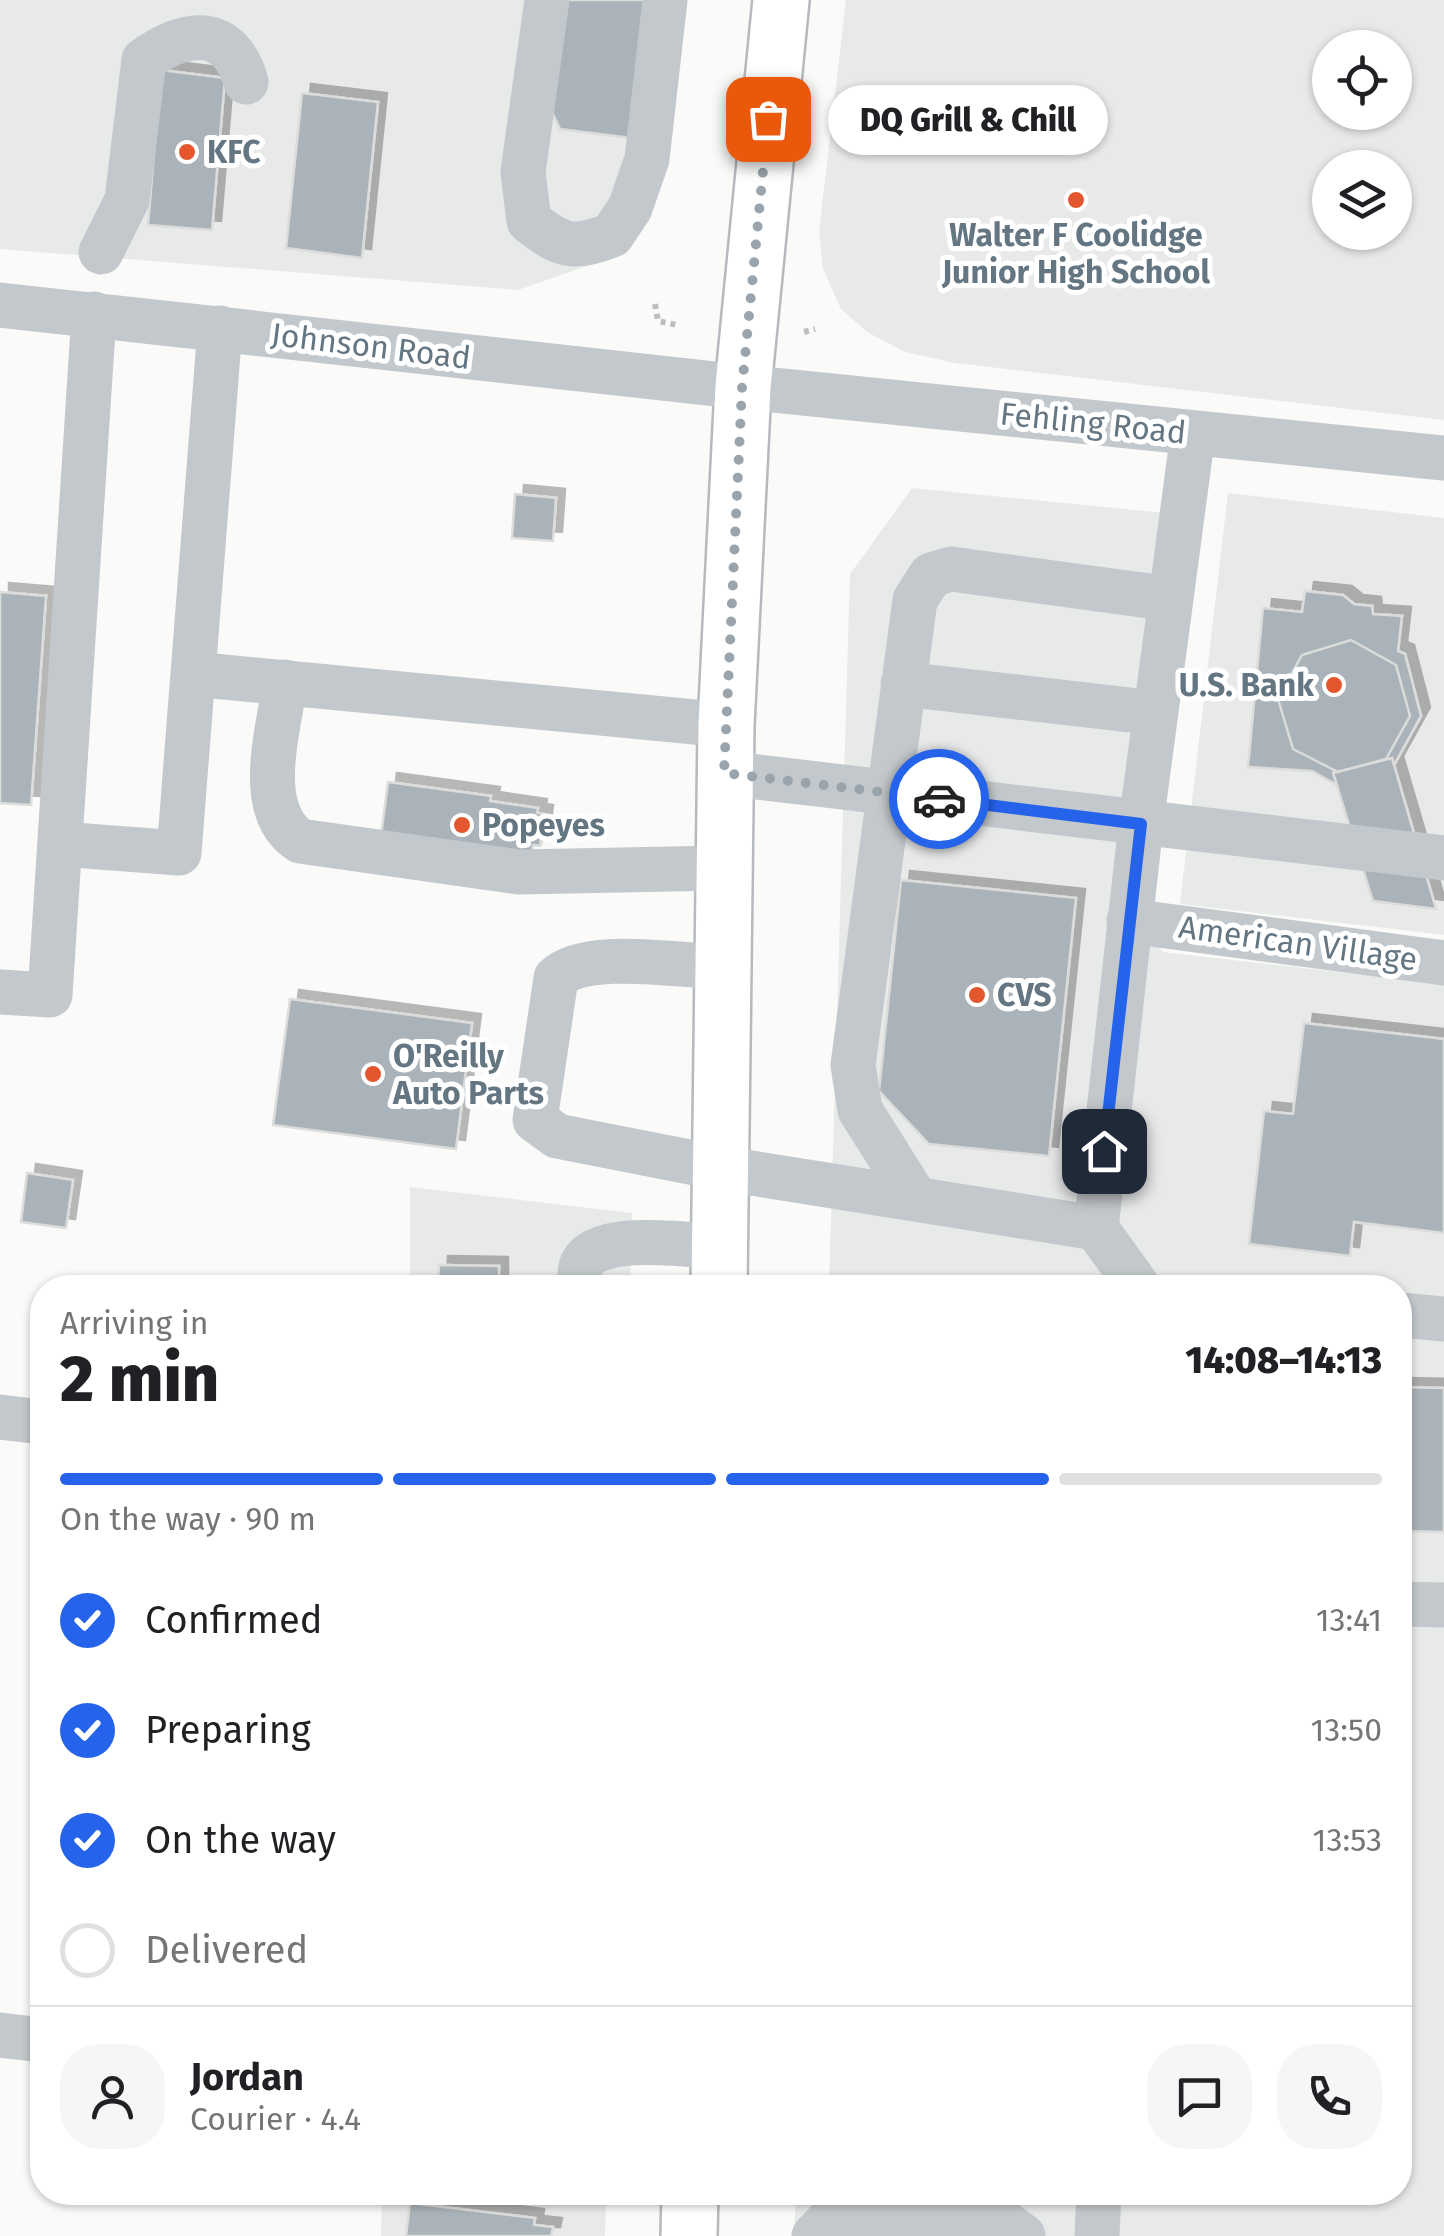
<!DOCTYPE html>
<html lang="en">
<head>
<meta charset="utf-8">
<style>
  :root { --surface:#fff; --page:#f6f6f6; --text:#202124; --muted:#757577; --line:#e0e0e0; --accent:#2563eb }
  body { margin:0; font-family:"Fira Sans",sans-serif; background:var(--page); color:var(--text); height:100vh; display:flex; flex-direction:column; font-size:38px; white-space:nowrap }
  * { box-sizing:border-box; margin:0 }
  p { font-size:32px; color:var(--muted) }
  .icon { flex:none; width:55px; height:55px; fill:none; stroke:currentColor; stroke-width:2; stroke-linecap:round; stroke-linejoin:round }
  .map { position:relative; flex:1; overflow:hidden }
  .side { position:absolute; left:30px; top:1275px; width:1382px; height:930px; display:flex; flex-direction:column; background:var(--surface); border-radius:40px; box-shadow:0 2px 8px #0004 }
  .side>* { flex:none }
  .tools { position:absolute; left:1312px; top:30px; display:grid; gap:20px }
  .tools a { display:grid; place-items:center; width:100px; height:100px; border-radius:50%; background:var(--surface); box-shadow:0 2px 8px #0004; font-size:50px }
  .pin { position:absolute; display:grid; place-items:center; width:85px; height:85px; color:#fff; margin:-42px; border-radius:20px; box-shadow:0 5px 15px #0006 }
  .courier { position:absolute; display:grid; place-items:center; width:100px; height:100px; margin:-50px; border:8px solid #2563eb; border-radius:50%; background:#fff; color:#222; box-shadow:0 2px 12px #0007 }
  .bubble { position:absolute; height:70px; border-radius:35px; background:var(--surface); box-shadow:0 2px 8px #0004; font-size:32px; font-weight:800; line-height:70px; text-align:center }
  .overview em { font-style:normal; font-weight:800 }
  .overview div { display:flex; flex-direction:column-reverse }
  .overview { display:flex; align-items:center; justify-content:space-between; height:170px; padding:0 30px }
  h1 { font-size:65px; font-weight:800; line-height:75px }
  .bar { display:grid; grid-template-columns:repeat(4,1fr); gap:15px 10px; align-content:center; height:120px; padding:0 30px }
  .bar i { height:12px; border-radius:8px; background:var(--line) }
  .bar .on { background:var(--accent) }
  .bar p { grid-column:span 4 }
  .line { display:flex; align-items:center; gap:25px; padding:0 30px; border-top:2px solid var(--line) }
  .line div { flex:1 }
  .round { display:grid; place-items:center; flex:none; width:105px; height:105px; border-radius:40px; background:var(--page) }
  ol { padding:0 30px; list-style:none }
  li { display:flex; align-items:center; gap:30px; height:110px }
  li p { margin-inline-start:auto }
  li .icon { padding:10px; border-radius:50%; background:var(--accent); color:#fff; stroke-width:4 }
  li:last-child { color:var(--muted) }
  li i { width:55px; height:55px; border:5px solid var(--line); border-radius:50% }
  .map>svg:first-child { display:block }
</style>
</head>
<body>
<div class="map">
<svg width="1444" height="2236" viewBox="0 0 1444 2236">
  <defs>
    <filter id="shadow"><feDropShadow dx="9" dy="-9" stdDeviation="0" flood-color="#0004"/></filter>
  </defs>
  <rect width="100%" height="100%" fill="#fafaf8"/>
  <path fill="#e8e9e9" fill-rule="evenodd" d="M0 0H677L613 257 518 290 0 249Z
    M846 0H1444V420L955 363 905 352 867 332 841 309 823 269 819 232ZM1330 48H1395V112H1330ZM1330 168H1395V232H1330Z
    M912 488 1165 513 1113 887 1163 952 1444 984V2236H794L796 2193 1400 2192V1288L829 1287 850 574Z
    M1228 493 1444 518V935L1180 904Z
    M410 1187 632 1213 630 1287H410Z
    M382 2193H606L605 2236H381Z"/>
  <path fill="#aab3b9" stroke="#dcdcda" stroke-width="2.5" filter="url(#shadow)" d="M567 0H647L631 138 560 129 552 112Z
    M161 70 225 78 212 230 148 225Z
    M302 93 378 102 362 258 286 248Z
    M515 494 556 498 553 541 512 538Z
    M1305 591 1343 595 1354 604 1372 606 1373 614 1402 616 1398 651 1405 654 1421 716 1394 765 1392 758 1333 773 1337 785 1312 771 1248 767 1263 608 1302 612Z
    M0 592 46 596 31 805 0 803Z
    M1351 640 1396 665 1410 716 1386 759 1338 772 1293 749 1278 699 1302 655Z
    M1392 758 1436 909 1373 901 1333 773Z
    M388 782 491 796 490 801 538 808 537 813 544 814 540 846 533 845 532 853 381 836Z
    M901 880 1076 898 1049 1156 929 1144 879 1091Z
    M290 999 472 1023 456 1149 273 1125Z
    M1304 1023 1444 1039V1233L1354 1222 1350 1256 1249 1244 1264 1111 1293 1114Z
    M27 1173 73 1180 66 1228 21 1222Z
    M439 1265 499 1266V1288H438Z
    M1400 1387 1444 1388V1532L1400 1531Z
    M410 2203 535 2218 534 2225 553 2227 551 2236H406Z"/>
  <g fill="none" stroke-linecap="round" stroke-linejoin="round">
    <defs>
      <path id="major" d="M719 1288 726 725 743 387 781 0
        M689 2236 690 2192"/>
    </defs>
    <use href="#major" stroke="#b5babe" stroke-width="60"/>
    <path stroke="#bbbfc2" stroke-width="6" stroke-dasharray="5 5" stroke-linecap="butt" d="M655 304 658 321 677 325
      M804 332 815 329"/>
    <path stroke="#c3c8cc" stroke-width="45" d="M547 0 523 172 529 221C562 247 573 250 612 235L630 208 647 159 665 0
      M101 252 127 200 144 60C187 29 230 25 246 82
      M0 305 743 387 1444 458
      M193 674 726 725
      M285 682C279 730 253 810 300 841L519 872 723 868
      M903 684 1156 713
      M724 773 1444 858
      M60 844 179 853 220 328
      M1129 921 1444 963
      M722 967C681 966 585 949 556 978L535 1120 557 1136 720 1168 1096 1228
      M0 992 50 995 94 314
      M916 1199 860 1110 853 1065 915 600 931 575 951 569 1171 599
      M579 1288C580 1281 579 1270 582 1264 597 1231 689 1245 720 1247
      M1139 1288 1096 1228 1141 824 1193 433
      M1400 1315 1444 1319
      M0 1417 42 1422
      M1400 1604 1444 1605
      M0 2035 42 2040
      M814 2236 832 2217H997L1023 2236
      M1097 2236 1099 2192"/>
    <use href="#major" stroke="#fff" stroke-width="55"/>
  </g>
  <g fill="none" stroke-linecap="round" stroke-linejoin="round">
    <path stroke="#99a4ac" stroke-width="10" stroke-dasharray="0 18" d="M768 119 742 388 724 773 939 799"/>
    <path stroke="#2563eb" stroke-width="12" d="M939 799 1141 824 1104 1151"/>
  </g>
  <g fill="#e4572e" stroke="#fff" stroke-width="4">
    <circle cx="187" cy="152" r="10"/>
    <circle cx="1076" cy="200" r="10"/>
    <circle cx="1334" cy="685" r="10"/>
    <circle cx="462" cy="825" r="10"/>
    <circle cx="977" cy="995" r="10"/>
    <circle cx="373" cy="1074" r="10"/>
  </g>
  <g text-anchor="middle" dominant-baseline="central" stroke-width="10" stroke-linejoin="round" paint-order="stroke">
    <g font-size="32" font-weight="bold" fill="#657683" stroke="#fff" text-anchor="start">
      <text x="207" y="152">KFC</text>
      <text x="1076" y="235" text-anchor="middle">Walter F Coolidge<tspan x="1076" dy="37">Junior High School</tspan></text>
      <text x="1314" y="685" text-anchor="end">U.S. Bank</text>
      <text x="482" y="825">Popeyes</text>
      <text x="997" y="995">CVS</text>
      <text x="393" y="1056">O'Reilly<tspan x="393" dy="37">Auto Parts</tspan></text>
    </g>
    <g font-size="32" fill="#657683" stroke="#fff">
      <text transform="translate(371 346) rotate(7)">Johnson Road</text>
      <text transform="translate(1093 423) rotate(6)">Fehling Road</text>
      <text transform="translate(1298 943) rotate(8)">American Village</text>
    </g>
  </g>
</svg>
<div class="tools">
<a><svg class="icon" aria-label="locate" viewBox="0 0 24 24"><circle cx="12" cy="12" r="6"/><path d="M12 2v4M12 18v4M2 12h4M18 12h4"/></svg></a>
<a><svg class="icon" aria-label="layers" viewBox="0 0 24 24"><path d="M12 4l9 5-9 5-9-5zM3 14l9 5 9-5"/></svg></a>
</div>
<div class="pin" style="left:768px;top:119px;background:#ea580c"><svg class="icon" aria-label="bag" viewBox="0 0 24 24"><path d="M5 8h14l-1 12H6zM9 8a3 3 0 0 1 6 0"/></svg></div>
<div class="pin" style="left:1104px;top:1151px;background:#1f2937"><svg class="icon" aria-label="home" viewBox="0 0 24 24"><path d="M3 11l9-7 9 7M6 9v11h12V9"/></svg></div>
<div class="courier" style="left:939px;top:799px"><svg class="icon" aria-label="car" viewBox="0 0 24 24"><path d="M5 17H2v-5l4-1 3-4h7l3 4 3 1v5h-3M9 17h6M6 11h13"/><circle cx="7" cy="17" r="2"/><circle cx="17" cy="17" r="2"/></svg></div>
<div class="bubble" style="left:828px;top:85px;width:280px">DQ Grill &amp; Chill</div>
<section class="side">
<div class="overview"><div><h1>2 min</h1><p>Arriving in</p></div><em>14:08–14:13</em></div>
<div class="bar"><i class="on"></i><i class="on"></i><i class="on"></i><i></i><p>On the way · 90 m</p></div>
<ol>
<li><svg class="icon" aria-label="check" viewBox="0 0 24 24"><path d="M5 12l5 5 9-10"/></svg>Confirmed<p>13:41</p></li>
<li><svg class="icon" aria-label="check" viewBox="0 0 24 24"><path d="M5 12l5 5 9-10"/></svg>Preparing<p>13:50</p></li>
<li><svg class="icon" aria-label="check" viewBox="0 0 24 24"><path d="M5 12l5 5 9-10"/></svg>On the way<p>13:53</p></li>
<li><i></i>Delivered</li>
</ol>
<div class="line" style="height:180px"><a class="round"><svg class="icon" aria-label="person" viewBox="0 0 24 24"><circle cx="12" cy="8" r="4"/><path d="M4 21q1-7 8-7t8 7"/></svg></a><div><b>Jordan</b><p>Courier · 4.4</p></div><a class="round"><svg class="icon" aria-label="chat" viewBox="0 0 24 24"><path d="M4 5h16v11H9l-5 4z"/></svg></a><a class="round"><svg class="icon" aria-label="phone" viewBox="0 0 24 24"><path d="M5 4h4l2 5-3 2q2 4 5 5l2-3 5 2v4C11 20 4 13 5 4z"/></svg></a></div>
</section>
</div>
</body>
</html>
